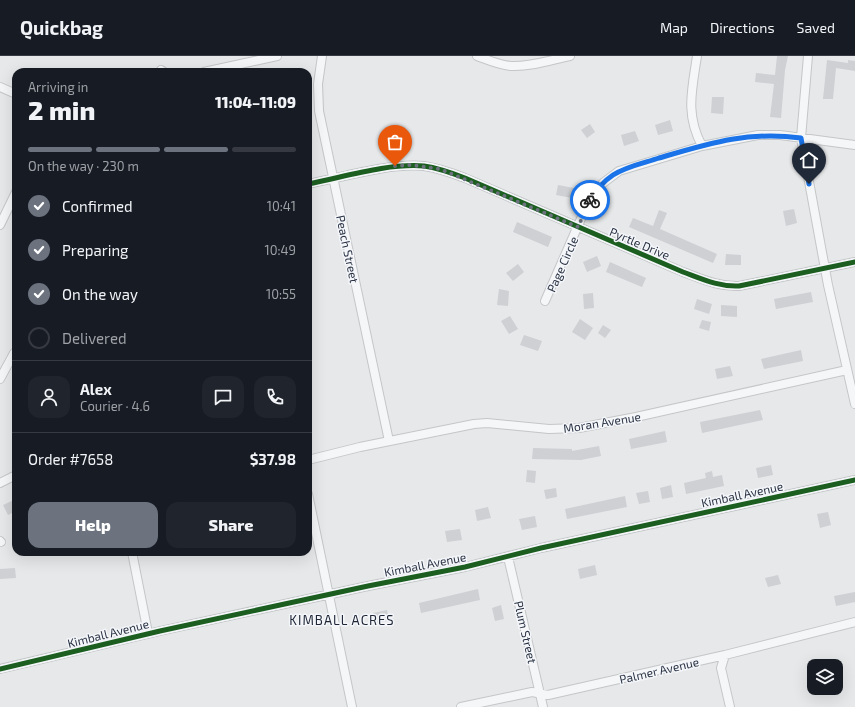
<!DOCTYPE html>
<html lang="en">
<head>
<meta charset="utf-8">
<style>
  :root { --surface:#171b24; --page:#20242c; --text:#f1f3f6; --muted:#9ea1a6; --line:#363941; --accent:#6c737f }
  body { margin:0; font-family:"Exo 2",sans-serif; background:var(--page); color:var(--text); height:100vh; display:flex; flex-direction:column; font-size:15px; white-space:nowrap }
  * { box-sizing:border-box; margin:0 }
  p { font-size:13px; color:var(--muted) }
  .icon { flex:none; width:22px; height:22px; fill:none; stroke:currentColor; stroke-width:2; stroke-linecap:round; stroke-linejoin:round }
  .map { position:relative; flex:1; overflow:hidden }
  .details { position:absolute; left:12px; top:12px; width:300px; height:488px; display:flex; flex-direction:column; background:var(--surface); border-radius:12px; box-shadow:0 4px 16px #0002 }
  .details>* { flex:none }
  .fabs { position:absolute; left:807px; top:603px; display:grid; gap:8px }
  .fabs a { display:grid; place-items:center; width:36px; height:36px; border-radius:8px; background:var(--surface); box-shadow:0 4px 16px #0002; font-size:20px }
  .pin { position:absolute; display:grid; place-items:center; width:34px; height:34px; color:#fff; margin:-41px -17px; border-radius:50% 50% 50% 0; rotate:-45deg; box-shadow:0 0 4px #0007 }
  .pin .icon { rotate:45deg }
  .courier { position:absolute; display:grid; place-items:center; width:40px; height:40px; margin:-20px; border:3px solid #1a73e8; border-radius:50%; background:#fff; color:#222; box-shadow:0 1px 5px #0007 }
  .headline em { font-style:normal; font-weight:800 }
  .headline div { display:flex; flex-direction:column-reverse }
  .headline { display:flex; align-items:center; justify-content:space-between; height:68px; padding:0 16px }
  h1 { font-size:26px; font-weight:800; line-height:30px }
  .bar { display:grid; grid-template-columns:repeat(4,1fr); gap:6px 4px; align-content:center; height:48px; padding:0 16px }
  .bar i { height:5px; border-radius:3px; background:var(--line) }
  .bar .on { background:var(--accent) }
  .bar p { grid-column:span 4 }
  .line { display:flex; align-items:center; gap:10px; padding:0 16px; border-top:1px solid var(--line) }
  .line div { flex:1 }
  .round { display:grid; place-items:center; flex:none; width:42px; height:42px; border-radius:12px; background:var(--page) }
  ol { padding:0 16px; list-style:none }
  li { display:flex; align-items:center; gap:12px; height:44px }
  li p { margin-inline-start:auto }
  li .icon { padding:4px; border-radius:50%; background:var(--accent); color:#fff; stroke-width:4 }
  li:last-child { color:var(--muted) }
  li i { width:22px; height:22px; border:2px solid var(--line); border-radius:50% }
  .cta { display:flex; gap:8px; margin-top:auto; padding:8px 16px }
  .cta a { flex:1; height:46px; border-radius:12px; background:var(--accent); color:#fff; font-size:16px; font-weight:800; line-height:46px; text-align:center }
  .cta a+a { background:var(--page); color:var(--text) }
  header { display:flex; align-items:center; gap:24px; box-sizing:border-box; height:56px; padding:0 20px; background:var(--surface); border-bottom:1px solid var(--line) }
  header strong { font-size:19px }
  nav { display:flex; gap:22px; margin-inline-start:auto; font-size:14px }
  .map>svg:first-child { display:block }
</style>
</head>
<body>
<header>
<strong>Quickbag</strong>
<nav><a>Map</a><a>Directions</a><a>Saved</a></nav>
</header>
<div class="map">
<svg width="855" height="651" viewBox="0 0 855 651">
  <rect width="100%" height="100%" fill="#e6e8ea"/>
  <path fill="#ced0d3" d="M777 0H788L785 14 781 62 770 61 774 28 755 26 756 17 775 19Z
    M827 4 848 7V4L855 5V15L836 12 833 43H823Z
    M712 41H724L723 58 711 57Z
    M670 64 673 75 658 79 655 69Z
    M590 68 595 76 587 82 581 74Z
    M635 75 639 85 624 90 621 79Z
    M558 129 574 132 572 142 556 139Z
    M794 153 797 167 786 170 783 155Z
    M659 154 667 157 660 173 717 198 713 207 629 171 633 162 653 170Z
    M517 166 552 181 548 191 513 176Z
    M726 198 741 199V209H725Z
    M597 200 601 210 587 216 583 206Z
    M610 206 646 222 642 231 606 216Z
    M518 208 524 216 513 225 506 217Z
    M499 233 509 235 508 250 497 249Z
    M811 236 813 246 776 253 774 243Z
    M593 237 594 252 584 253 583 238Z
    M697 243 712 248 709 258 694 253Z
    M721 249 737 250V261L721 260Z
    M510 260 518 273 509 278 501 265Z
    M580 263 593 272 585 284 572 276Z
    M702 264 711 266 709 275 699 272Z
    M603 269 611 274 605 282 598 277Z
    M524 279 542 285 538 295 520 289Z
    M801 294 803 305 764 313 761 303Z
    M730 310 733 320 717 323 715 313Z
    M760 354 763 364 702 377 700 366Z
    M665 375 667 386 631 393 629 383Z
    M599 390 601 400 581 404 532 403 533 392 572 393V395Z
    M771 409 773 419 758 422 756 412Z
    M527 414 536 415 535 427 526 426Z
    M712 415 713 421 722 419 724 430 686 438 684 427 706 422 705 417Z
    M671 429 673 441 662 443 660 432Z
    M556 432 557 441 546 443 544 434Z
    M648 435 650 446 639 448 636 437Z
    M625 440 627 451 567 463 565 453Z
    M16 443V455L8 459 3 449Z
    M488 451 491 462 477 465 475 454Z
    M828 456 831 469 820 472 817 458Z
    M535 460 537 471 522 474 519 463Z
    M460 473 462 484 447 486 445 475Z
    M595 509 597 519 580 523 578 513Z
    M15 512 16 522 0 523V513Z
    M778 519 781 528 768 531 765 522Z
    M478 533 480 544 421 557 419 547Z
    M855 536V546L836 550 834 540Z
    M501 549 504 563 495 565 492 552Z
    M387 554 389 564 375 568 373 557Z"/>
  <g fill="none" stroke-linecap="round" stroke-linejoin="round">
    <defs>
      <path id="minor" d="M322 0 318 28 319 55 389 385
        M477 0C488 4 499 9 511 10 530 11 551 4 570 0
        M697 0C692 34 685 58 702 90
        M808 0 801 82 828 229 855 348
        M161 14 164 16
        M204 16 277 0
        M0 31 16 38
        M308 128C344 121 388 107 424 110 438 112 452 117 465 122L683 216C702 223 719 231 739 230L855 206
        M0 169 16 136
        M545 245 587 149 603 127 619 115 702 90 758 79H780L855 89
        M0 323 14 297
        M308 404 360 391 474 368 487 367 549 373 579 372 636 361 847 314
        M0 427 16 419
        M308 438 352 651
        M0 485 1 486
        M132 496 148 577
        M508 501 543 651
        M725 599 721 612 730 651
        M0 613 160 575 368 530 465 511 541 492 855 424
        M461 651 532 636 548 639 725 599 855 566"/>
    </defs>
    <use href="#minor" stroke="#c4c6c8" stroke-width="10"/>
    <use href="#minor" stroke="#f5f6f7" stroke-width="8"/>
    <defs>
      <path id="cycleway" d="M308 128C344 121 388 107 424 110 438 112 452 117 465 122L683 216C702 223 719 231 739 230L855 206
        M0 613 160 575 368 530 465 511 541 492 855 424"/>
    </defs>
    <use href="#cycleway" stroke="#f4f6f9" stroke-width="8"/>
    <use href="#cycleway" stroke="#1b5e20" stroke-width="5"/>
  </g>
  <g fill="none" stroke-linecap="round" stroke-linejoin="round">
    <path stroke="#6c737f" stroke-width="4" stroke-dasharray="0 7.2" d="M395 110 410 109 440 113 578 171 590 144"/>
    <path stroke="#1a73e8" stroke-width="5" d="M590 144C596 134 604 125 613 119 627 110 644 107 659 102 710 87 747 75 801 82L809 128"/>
  </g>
  <g text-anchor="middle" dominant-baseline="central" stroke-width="3" stroke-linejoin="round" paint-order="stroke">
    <g font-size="12" fill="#2b3445" stroke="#f4f6f9">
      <text transform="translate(640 187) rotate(23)">Pyrtle Drive</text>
      <text transform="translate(348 193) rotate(78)">Peach Street</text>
      <text transform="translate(562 208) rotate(-66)">Page Circle</text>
      <text transform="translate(602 366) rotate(-9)">Moran Avenue</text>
      <text transform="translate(742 438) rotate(-12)">Kimball Avenue</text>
      <text transform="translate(425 508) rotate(-11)">Kimball Avenue</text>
      <text transform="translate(526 576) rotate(77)">Plum Street</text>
      <text transform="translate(108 577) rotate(-14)">Kimball Avenue</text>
      <text transform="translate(659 614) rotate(-13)">Palmer Avenue</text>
    </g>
    <g font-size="13" letter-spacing="1" fill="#1d2536" stroke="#f4f6f9">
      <text x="342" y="564">KIMBALL ACRES</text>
    </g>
  </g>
</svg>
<div class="fabs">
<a><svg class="icon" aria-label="layers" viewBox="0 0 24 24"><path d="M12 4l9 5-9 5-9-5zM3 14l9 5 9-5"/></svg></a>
</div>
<div class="pin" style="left:395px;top:110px;background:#ea580c"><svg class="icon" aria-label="bag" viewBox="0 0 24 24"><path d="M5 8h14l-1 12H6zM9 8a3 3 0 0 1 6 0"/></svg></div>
<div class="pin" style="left:809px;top:128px;background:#1f2937"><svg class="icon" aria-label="home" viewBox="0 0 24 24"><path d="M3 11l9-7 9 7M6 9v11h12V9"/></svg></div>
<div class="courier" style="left:590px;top:144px"><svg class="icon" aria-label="bike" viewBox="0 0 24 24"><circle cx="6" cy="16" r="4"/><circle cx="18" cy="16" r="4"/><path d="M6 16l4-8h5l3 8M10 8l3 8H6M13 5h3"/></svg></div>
<section class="details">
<div class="headline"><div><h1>2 min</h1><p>Arriving in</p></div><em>11:04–11:09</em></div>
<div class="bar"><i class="on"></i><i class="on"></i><i class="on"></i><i></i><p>On the way · 230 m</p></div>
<ol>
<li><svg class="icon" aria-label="check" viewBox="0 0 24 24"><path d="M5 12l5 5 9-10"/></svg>Confirmed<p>10:41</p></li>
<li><svg class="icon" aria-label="check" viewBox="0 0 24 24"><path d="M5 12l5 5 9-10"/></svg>Preparing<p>10:49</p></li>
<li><svg class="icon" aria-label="check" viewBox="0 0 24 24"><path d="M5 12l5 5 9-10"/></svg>On the way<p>10:55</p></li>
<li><i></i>Delivered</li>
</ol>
<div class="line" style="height:72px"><a class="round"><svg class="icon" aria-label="person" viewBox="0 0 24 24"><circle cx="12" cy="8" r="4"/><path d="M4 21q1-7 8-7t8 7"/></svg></a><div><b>Alex</b><p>Courier · 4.6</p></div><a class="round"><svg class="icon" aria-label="chat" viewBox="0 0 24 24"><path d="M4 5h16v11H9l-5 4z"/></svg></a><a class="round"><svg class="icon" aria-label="phone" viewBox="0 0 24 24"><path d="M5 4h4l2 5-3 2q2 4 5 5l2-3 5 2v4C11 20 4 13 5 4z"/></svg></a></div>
<div class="line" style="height:52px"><div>Order #7658</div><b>$37.98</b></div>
<div class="cta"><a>Help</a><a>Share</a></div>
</section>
</div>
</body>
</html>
